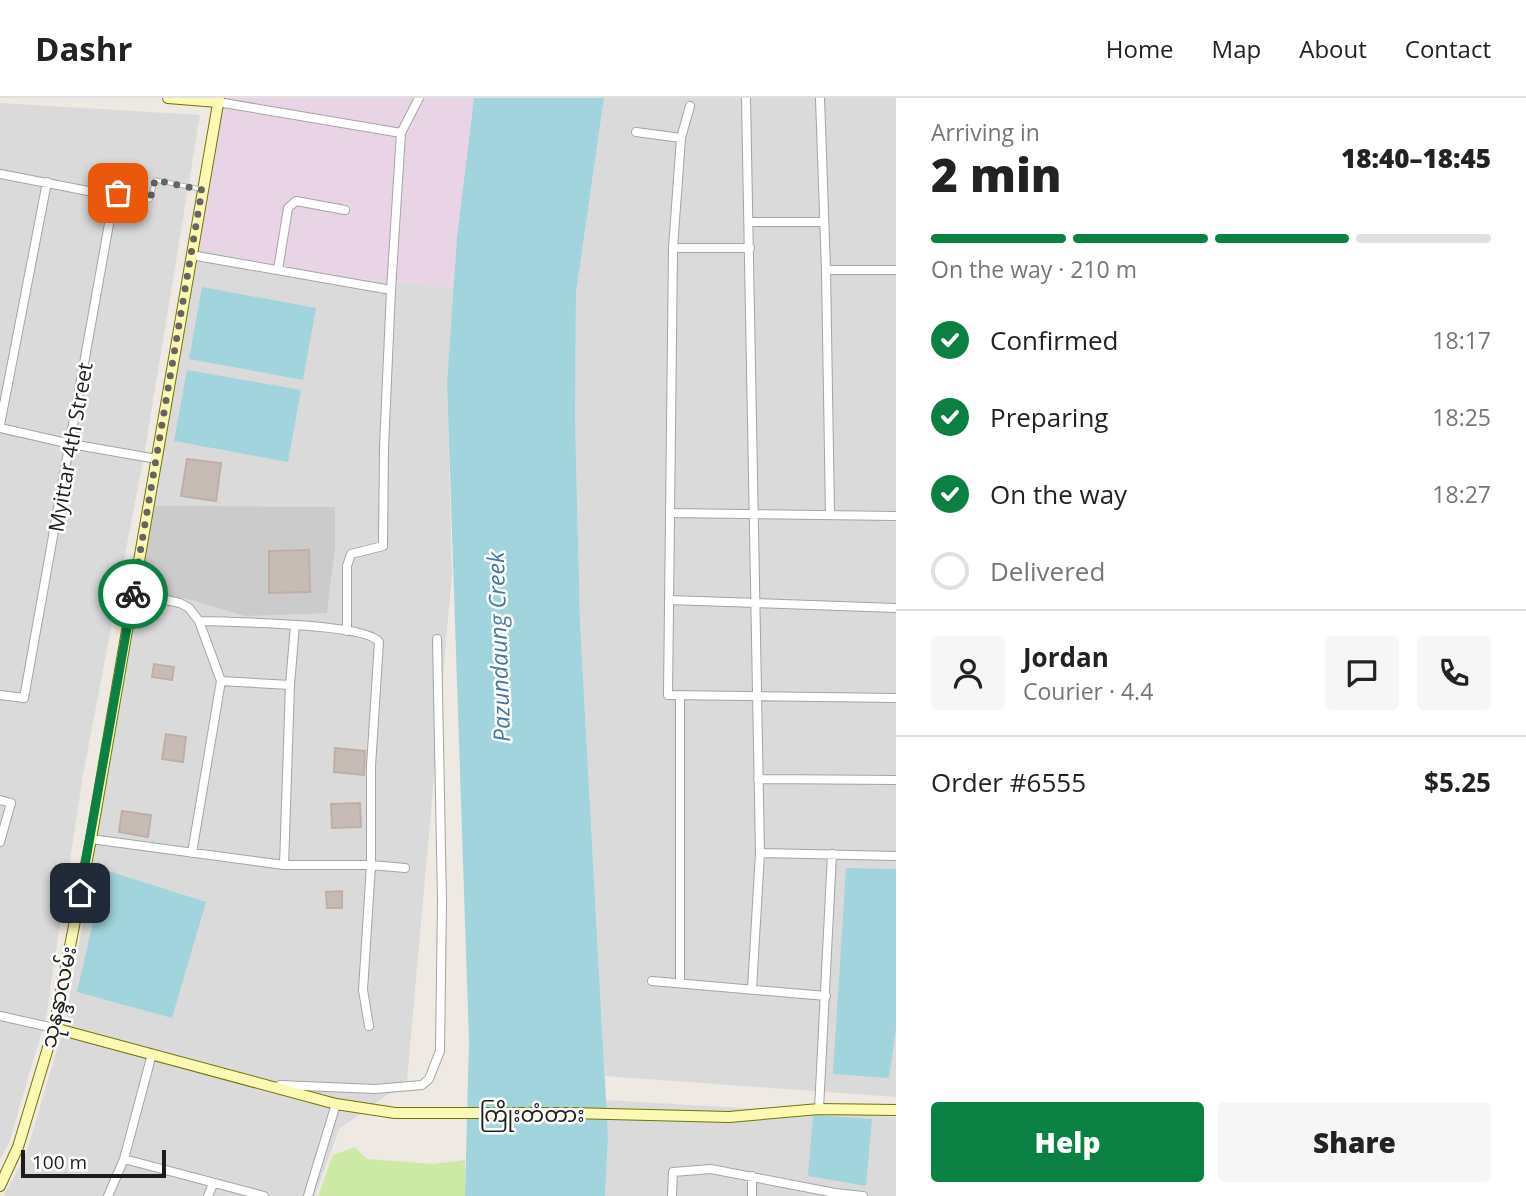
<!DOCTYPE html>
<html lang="en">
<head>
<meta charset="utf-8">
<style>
  :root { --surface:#fff; --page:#f6f6f6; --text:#222; --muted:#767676; --line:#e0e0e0; --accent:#0b8043 }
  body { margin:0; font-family:"Open Sans","Noto Sans Myanmar",sans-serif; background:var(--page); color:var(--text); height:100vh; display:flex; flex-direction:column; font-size:26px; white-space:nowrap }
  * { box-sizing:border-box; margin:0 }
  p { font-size:23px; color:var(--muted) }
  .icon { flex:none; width:38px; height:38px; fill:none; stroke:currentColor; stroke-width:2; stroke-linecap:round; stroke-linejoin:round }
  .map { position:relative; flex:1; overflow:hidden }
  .details { display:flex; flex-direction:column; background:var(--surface); width:630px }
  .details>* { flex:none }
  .scale { position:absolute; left:21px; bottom:18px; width:145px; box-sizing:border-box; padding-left:7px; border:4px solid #1d1d1d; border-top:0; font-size:19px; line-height:24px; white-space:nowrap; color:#1d1d1d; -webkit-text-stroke:5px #fff; paint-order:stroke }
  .pin { position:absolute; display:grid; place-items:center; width:60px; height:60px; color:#fff; margin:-30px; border-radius:14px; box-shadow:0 4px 10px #0006 }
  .courier { position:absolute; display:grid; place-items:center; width:70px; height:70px; margin:-35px; border:5px solid #0b8043; border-radius:50%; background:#fff; color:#222; box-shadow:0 2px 9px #0007 }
  .headline em { font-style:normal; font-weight:800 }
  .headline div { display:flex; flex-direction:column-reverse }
  .headline { display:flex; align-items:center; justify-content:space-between; height:119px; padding:0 35px }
  h1 { font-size:46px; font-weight:800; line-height:52px }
  .bar { display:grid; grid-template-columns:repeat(4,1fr); gap:10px 7px; align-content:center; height:84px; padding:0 35px }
  .bar i { height:9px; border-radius:5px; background:var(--line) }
  .bar .on { background:var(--accent) }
  .bar p { grid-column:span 4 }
  .line { display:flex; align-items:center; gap:18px; padding:0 35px; border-top:2px solid var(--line) }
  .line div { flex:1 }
  .round { display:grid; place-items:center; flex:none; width:74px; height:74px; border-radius:7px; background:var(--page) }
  ol { padding:0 35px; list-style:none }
  li { display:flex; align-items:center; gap:21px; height:77px }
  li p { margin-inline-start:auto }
  li .icon { padding:7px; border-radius:50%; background:var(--accent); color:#fff; stroke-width:4 }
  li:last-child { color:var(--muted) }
  li i { width:38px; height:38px; border:4px solid var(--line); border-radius:50% }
  .primary-button { display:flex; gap:14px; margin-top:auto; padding:14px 35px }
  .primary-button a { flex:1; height:80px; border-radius:7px; background:var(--accent); color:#fff; font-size:28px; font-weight:800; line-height:80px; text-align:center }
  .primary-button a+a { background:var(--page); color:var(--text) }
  header { display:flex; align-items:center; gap:42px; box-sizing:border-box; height:98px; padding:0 35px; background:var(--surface); border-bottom:2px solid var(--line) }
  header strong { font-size:33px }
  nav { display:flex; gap:38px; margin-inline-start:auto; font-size:24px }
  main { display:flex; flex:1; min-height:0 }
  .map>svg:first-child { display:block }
</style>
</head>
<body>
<header>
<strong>Dashr</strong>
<nav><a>Home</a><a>Map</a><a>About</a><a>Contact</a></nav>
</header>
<main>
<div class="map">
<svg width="896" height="1098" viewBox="0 0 896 1098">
  <rect width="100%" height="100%" fill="#eee9e2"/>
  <path fill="#dbdada" d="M604 0H896V999L605 978 580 524 575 319 576 195Z
    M0 5 200 17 145 352 83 677 46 919 9 1045 0 1062Z
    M194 149 320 178 454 189 447 285 452 476 407 983 339 1031 315 1098H4L27 1053 66 921 140 492Z
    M606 1002 896 1019V1098H605L608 1039Z"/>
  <path fill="#e8d4e5" d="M221 0H474L457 139 454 189 320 178 194 149Z"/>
  <path fill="#cbcbcb" d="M153 408 335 409V449L327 515 245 518 188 501 140 492Z"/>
  <path fill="#cceaa6" d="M355 1049 367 1061 433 1066 465 1062V1098H318L333 1057Z"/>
  <path fill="#a1d4dd" d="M474 0H604L576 195 575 319 580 524 608 1039 605 1098H465L469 943 447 285 457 139Z
    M202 189 316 210 303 282 189 261Z
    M187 272 301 292 288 364 174 343Z
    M846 770 896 771V930L889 980 833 976Z
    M105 772 206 804 172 920 77 894Z
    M813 1017 872 1021 866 1088 808 1078Z"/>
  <path fill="#c6bbb5" stroke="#c0afa4" stroke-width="2" d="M187 361 221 365 216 403 181 398Z
    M309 452 310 494 269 495V453Z
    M154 566 174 569 172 582 152 579Z
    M166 636 186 639 183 664 162 661Z
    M335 650 365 653 364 677 334 674Z
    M360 705 361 729 332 730 331 706Z
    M122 713 151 717 148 739 119 734Z
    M342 793V810H327L326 794Z"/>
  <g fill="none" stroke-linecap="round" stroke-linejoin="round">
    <defs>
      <path id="service" d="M114 98 118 95 150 102 155 82 200 91"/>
      <path id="minor" d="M746 0 760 755 752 891
        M820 0 826 172 830 417
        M218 4 401 35
        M636 34 681 40
        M0 76 114 98 24 600 0 597
        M749 124H824
        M673 150 681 40 690 8
        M750 150H673L668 597 896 600
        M191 157 391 192
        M278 172 288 110 296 103 345 112
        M826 172H896
        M0 327 47 84
        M0 330 71 346 157 361
        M670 415 896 418
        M133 495 180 505 189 510 199 523 221 583 192 755
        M669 502 896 510
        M199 523C228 524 366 525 379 544L371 668V767L363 892 369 928
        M347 533V468L351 456 383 448 384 349 391 192 401 35 419 0
        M221 583 290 587
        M680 597V885
        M758 681 896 682
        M0 702 11 705 0 744
        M91 741 284 767H371L405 770
        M760 755 896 758
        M284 767 290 587 295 527
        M652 883 826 898
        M0 918 54 930
        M280 987 375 991 422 987 429 981 440 953 442 803 437 541
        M819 1011 832 756
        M124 1061 264 1098
        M108 1098 124 1061 152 956
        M208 1098 213 1086
        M308 1098 336 1006
        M672 1098 673 1074 711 1071 835 1095 863 1098
        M752 1098V1078"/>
      <path id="secondary" d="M168 0 218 4
        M54 930 336 1006 395 1015H570L729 1019 819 1011 896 1012
        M0 1088 18 1049 54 930 91 741 219 0"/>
    </defs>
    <use href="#service" stroke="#a4a4a4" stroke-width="5"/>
    <use href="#minor" stroke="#a4a4a4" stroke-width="10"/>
    <use href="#secondary" stroke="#707502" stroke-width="12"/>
    <use href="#service" stroke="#fff" stroke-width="3.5"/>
    <use href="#minor" stroke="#fff" stroke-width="8"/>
    <use href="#secondary" stroke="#fbf9b4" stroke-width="10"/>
  </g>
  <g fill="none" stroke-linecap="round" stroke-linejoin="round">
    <path stroke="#666462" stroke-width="7" stroke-dasharray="0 12.6" d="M118 95 150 102 155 82 202 92 133 496"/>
    <path stroke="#0b8043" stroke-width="9" d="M80 795 133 496"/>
  </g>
  <g text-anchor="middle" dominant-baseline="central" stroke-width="5" stroke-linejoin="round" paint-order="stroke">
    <g font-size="21" fill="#1d1d1d" stroke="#fff">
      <text transform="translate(70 349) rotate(-80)">Myittar 4th Street</text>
      <text transform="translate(58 899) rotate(-78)">သုနန္ဒာလမ်း</text>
      <text x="532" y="1016">ကြိုးတံတား</text>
    </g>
    <g font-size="23" font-style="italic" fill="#42779e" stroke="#fff">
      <text transform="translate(498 549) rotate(-92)">Pazundaung Creek</text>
    </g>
  </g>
</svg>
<div class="scale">100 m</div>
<div class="pin" style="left:118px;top:95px;background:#ea580c"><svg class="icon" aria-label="bag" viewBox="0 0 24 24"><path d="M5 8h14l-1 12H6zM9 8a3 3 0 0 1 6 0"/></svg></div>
<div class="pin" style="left:80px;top:795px;background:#1f2937"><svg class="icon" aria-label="home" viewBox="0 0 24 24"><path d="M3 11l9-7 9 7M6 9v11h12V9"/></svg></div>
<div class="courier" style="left:133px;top:496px"><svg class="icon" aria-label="bike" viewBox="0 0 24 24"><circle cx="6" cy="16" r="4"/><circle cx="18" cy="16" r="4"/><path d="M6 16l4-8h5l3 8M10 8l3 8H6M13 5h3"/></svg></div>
</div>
<section class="details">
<div class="headline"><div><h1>2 min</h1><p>Arriving in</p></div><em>18:40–18:45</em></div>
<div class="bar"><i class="on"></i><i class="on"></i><i class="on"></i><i></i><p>On the way · 210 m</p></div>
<ol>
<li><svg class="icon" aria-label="check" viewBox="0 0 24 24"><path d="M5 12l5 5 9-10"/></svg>Confirmed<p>18:17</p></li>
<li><svg class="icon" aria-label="check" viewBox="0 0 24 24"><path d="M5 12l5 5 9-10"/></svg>Preparing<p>18:25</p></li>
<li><svg class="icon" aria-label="check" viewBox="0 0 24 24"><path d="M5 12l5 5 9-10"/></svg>On the way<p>18:27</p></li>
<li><i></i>Delivered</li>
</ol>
<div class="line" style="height:126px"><a class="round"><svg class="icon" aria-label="person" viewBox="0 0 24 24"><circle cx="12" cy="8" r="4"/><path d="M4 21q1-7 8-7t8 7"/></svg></a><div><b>Jordan</b><p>Courier · 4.4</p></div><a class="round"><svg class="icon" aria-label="chat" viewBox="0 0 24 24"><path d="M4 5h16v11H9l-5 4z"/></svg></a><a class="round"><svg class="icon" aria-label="phone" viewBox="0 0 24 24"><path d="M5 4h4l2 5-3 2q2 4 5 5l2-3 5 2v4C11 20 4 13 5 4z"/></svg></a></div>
<div class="line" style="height:91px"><div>Order #6555</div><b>$5.25</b></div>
<div class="primary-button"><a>Help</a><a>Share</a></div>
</section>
</main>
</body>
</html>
